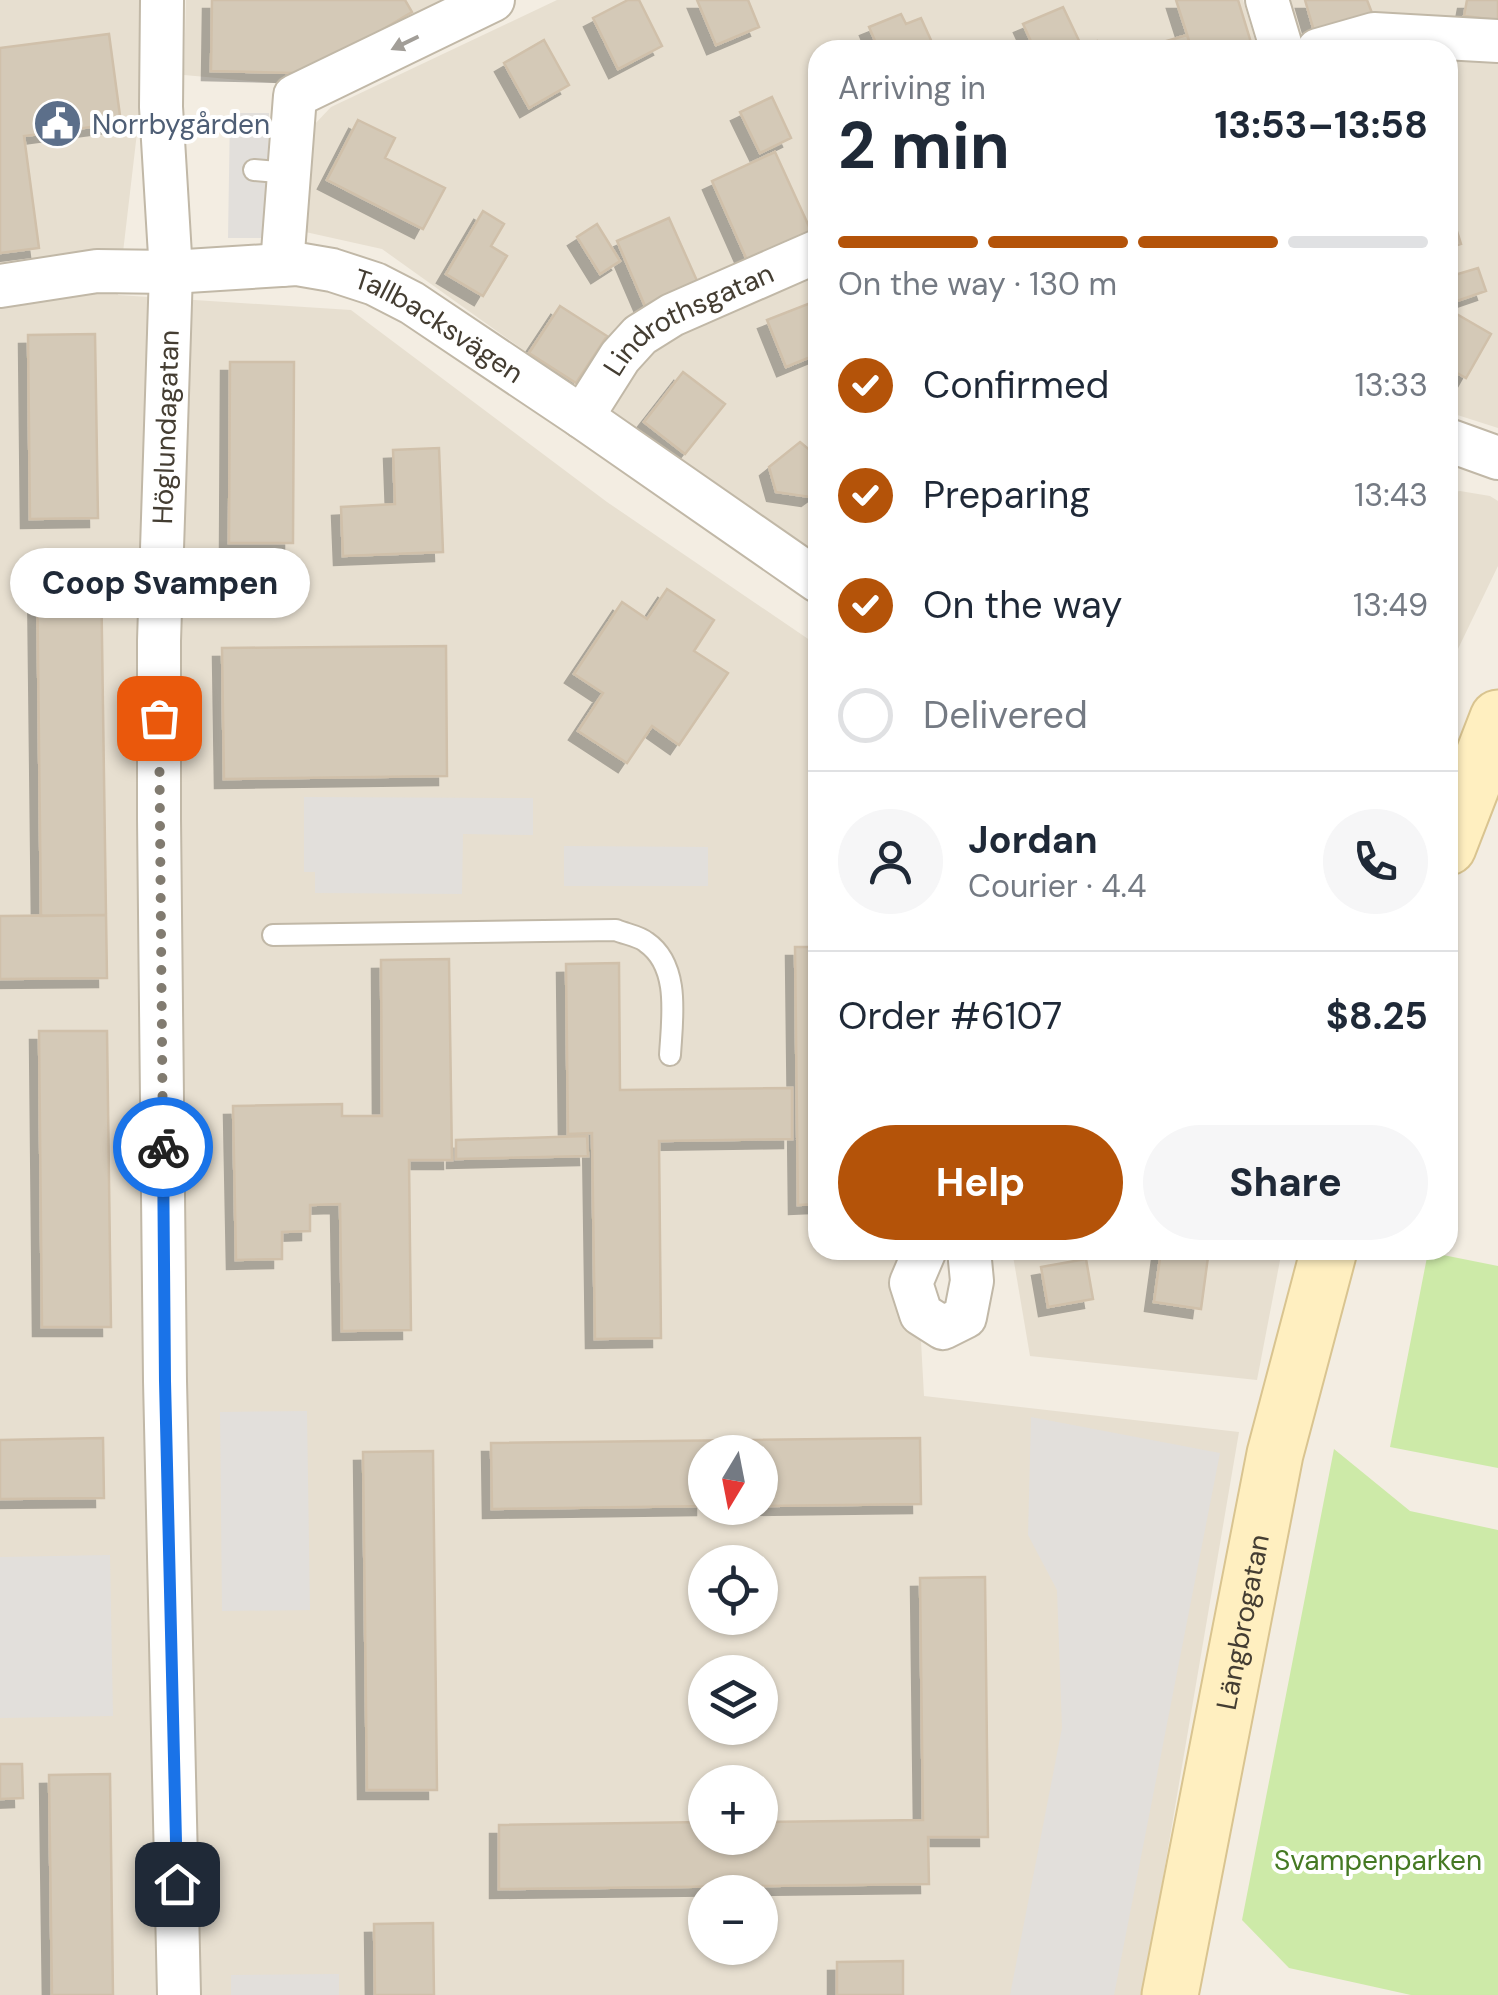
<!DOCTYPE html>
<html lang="en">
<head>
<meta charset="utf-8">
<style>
  :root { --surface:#fff; --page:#f6f6f7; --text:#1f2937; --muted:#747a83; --line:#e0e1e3; --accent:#b45309 }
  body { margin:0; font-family:"DM Sans",sans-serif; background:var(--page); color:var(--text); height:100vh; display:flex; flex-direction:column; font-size:38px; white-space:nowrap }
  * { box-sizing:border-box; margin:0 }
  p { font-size:32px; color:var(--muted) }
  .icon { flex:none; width:55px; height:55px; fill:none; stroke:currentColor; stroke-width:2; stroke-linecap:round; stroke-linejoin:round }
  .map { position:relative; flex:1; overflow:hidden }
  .sheet { position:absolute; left:808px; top:40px; width:650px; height:1220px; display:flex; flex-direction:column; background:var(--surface); border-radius:30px; box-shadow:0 2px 8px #0004 }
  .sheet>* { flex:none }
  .needle { width:65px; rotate:190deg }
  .tools { position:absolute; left:688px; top:1435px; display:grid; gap:20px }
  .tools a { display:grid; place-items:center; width:90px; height:90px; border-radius:50%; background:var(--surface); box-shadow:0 2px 8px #0004; font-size:50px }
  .pin { position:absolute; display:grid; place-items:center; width:85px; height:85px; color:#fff; margin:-42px; border-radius:20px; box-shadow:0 5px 15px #0006 }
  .courier { position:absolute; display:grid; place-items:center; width:100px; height:100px; margin:-50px; border:8px solid #1a73e8; border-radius:50%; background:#fff; color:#222; box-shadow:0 2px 12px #0007 }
  .bubble { position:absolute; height:70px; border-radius:35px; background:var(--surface); box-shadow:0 2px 8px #0004; font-size:32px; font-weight:700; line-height:70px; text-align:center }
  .head em { font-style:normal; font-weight:700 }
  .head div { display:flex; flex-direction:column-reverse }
  .head { display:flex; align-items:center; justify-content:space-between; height:170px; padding:0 30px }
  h1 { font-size:65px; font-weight:700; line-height:75px }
  .bar { display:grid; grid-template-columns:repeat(4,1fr); gap:15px 10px; align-content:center; height:120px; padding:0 30px }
  .bar i { height:12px; border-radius:8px; background:var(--line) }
  .bar .active { background:var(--accent) }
  .bar p { grid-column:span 4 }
  .line { display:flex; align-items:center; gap:25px; padding:0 30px; border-top:2px solid var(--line) }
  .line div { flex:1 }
  .round { display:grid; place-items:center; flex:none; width:105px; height:105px; border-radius:52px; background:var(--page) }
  ol { padding:0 30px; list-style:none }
  li { display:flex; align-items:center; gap:30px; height:110px }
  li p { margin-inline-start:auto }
  li .icon { padding:10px; border-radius:50%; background:var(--accent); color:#fff; stroke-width:4 }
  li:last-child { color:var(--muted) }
  li i { width:55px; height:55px; border:5px solid var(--line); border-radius:50% }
  .primary-button { display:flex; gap:20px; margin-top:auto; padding:20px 30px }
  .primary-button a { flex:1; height:115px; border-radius:60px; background:var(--accent); color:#fff; font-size:40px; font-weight:700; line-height:115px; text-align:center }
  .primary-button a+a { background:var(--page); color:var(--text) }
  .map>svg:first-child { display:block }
</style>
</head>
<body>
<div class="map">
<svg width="1498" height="1995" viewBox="0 0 1498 1995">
  <defs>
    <filter id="shadow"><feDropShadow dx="-9" dy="9" stdDeviation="0" flood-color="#0004"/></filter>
  </defs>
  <rect width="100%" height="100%" fill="#f3ede2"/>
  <path fill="#e7dfd0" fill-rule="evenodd" d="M0 0H144V73L118 295 351 310 607 502 817 645 818 1250H916L924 1396 1239 1432 1143 1995H0ZM705 1452H760V1508H705ZM705 1562H760V1618H705ZM705 1672H760V1728H705ZM705 1782H760V1838H705ZM705 1892H760V1948H705Z
    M186 0H472L295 85 184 75Z
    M557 0H1243L1258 50H818L817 560 382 249 301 231 312 127 331 107Z
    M1290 0H1498V428L1448 412V50H1306Z
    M1460 491 1490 496 1498 501V566L1457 651 1448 680V493Z
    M1012 1250H1282L1257 1380 1030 1356Z"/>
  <path fill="#cdeaa8" d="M1428 1252 1498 1266V1468L1390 1447Z
    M1334 1449 1410 1511 1498 1530V1995H1411L1289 1968 1242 1920Z"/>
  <path fill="#e2dfdb" d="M230 113H269L267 238H228Z
    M304 797 533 798V835L463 834 462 894 315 893V872H304Z
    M564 846 708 847V886H564Z
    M307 1411 310 1610 222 1611 220 1412Z
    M1031 1417 1220 1453 1114 1995H1010L1062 1728 1057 1590 1028 1535Z
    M110 1555 113 1716 0 1718V1557Z
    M339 1974V1995H231V1975Z"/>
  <path fill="#d4c9b7" stroke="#d0c0aa" stroke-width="2.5" filter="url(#shadow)" d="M212 0H405L412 12 321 66 294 73 211 71Z
    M628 0H639L662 46 618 69 593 18Z
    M697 0H748L759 27 716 45Z
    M1176 0H1238L1253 49 1192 50Z
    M1305 0H1367L1372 13 1314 31Z
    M1467 0H1498V20L1464 16Z
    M1063 7 1082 47 1097 41 1101 50H1035L1023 24Z
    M901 14 906 24 921 18 935 49 879 50 869 27Z
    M109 34 121 123 24 136 39 248 0 253V48Z
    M1187 35 1192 50H1143L1142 48Z
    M544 40 569 85 529 108 504 63Z
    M772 97 791 138 760 153 740 112Z
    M358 120 395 138 385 158 445 188 423 229 327 180Z
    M775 152 811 231 747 260 712 181Z
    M1448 203 1461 244 1448 248Z
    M483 211 504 224 491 246 507 256 483 296 446 274Z
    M669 218 698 283 645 306 617 241Z
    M597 224 620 261 600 274 577 237Z
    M1478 268 1486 291 1448 304V277Z
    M818 300V354L786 367 767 320Z
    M560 306 607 336 576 383 529 353Z
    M1448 309 1491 334 1466 378 1448 368Z
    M95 334 98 518 30 519 28 335Z
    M230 362H294L293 543H229Z
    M683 372 725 404 685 454 644 422Z
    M800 442 818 457V491L810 497 776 492 769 467Z
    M439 448 443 552 343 556 341 507 395 504 393 450Z
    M37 570H101L106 915 41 916Z
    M667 589 714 620 694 651 728 673 679 745 652 726 627 763 578 731 603 693 574 674 622 602 647 619Z
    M446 646 447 776 224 779 222 648Z
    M106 915 107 978 0 979V916Z
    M795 947H818V1204L798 1205Z
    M449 959 452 1160H409L411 1330 342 1331 340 1204 310 1205V1231L282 1232V1259L236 1260 233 1106 342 1104V1116H382L381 960Z
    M619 963 620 1090 792 1088V1139L659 1141 661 1338 595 1339 592 1133 568 1134 566 964Z
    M39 1031H107L111 1327H42Z
    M587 1136 588 1156 456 1159V1140Z
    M1161 1251 1208 1257 1201 1309 1154 1302Z
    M1086 1259 1093 1299 1048 1307 1041 1267Z
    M103 1438 104 1498 0 1499V1440Z
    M920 1438 921 1504 760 1506V1452H705V1506L492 1509 491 1443Z
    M433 1451 437 1790H367L363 1452Z
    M985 1577 988 1837H928L929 1884 499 1889V1825L705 1822V1838H760V1822L923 1820 920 1578Z
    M0 1764H22L23 1798 0 1799Z
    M110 1774 113 1995H52L49 1775Z
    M433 1923 434 1995H375L374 1924Z
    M903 1961V1995H837V1962Z"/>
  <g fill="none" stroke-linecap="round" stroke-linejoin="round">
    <defs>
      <path id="lane" d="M254 170 289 173
        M273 935 616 930C625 934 639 936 646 942 681 966 672 1019 670 1055"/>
      <g id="street">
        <path d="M162 0 161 107 171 272 159 641V819L165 1381 179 1995"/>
        <path d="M1267 0 1282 50"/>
        <path d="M1318 50 1374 34 1498 41"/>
        <path d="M282 265 295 96 493 0"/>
        <path id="s1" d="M0 286 97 271 171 272 297 264 332 270 375 284 412 303 582 417 818 581"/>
        <path id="s2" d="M582 417 620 357 640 335 672 315 818 251"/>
        <path d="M1448 440 1498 458"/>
        <path d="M925 1250 911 1283 921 1314 943 1328 965 1317 972 1281 969 1250"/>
      </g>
      <g id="secondary">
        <path d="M1448 847 1498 718"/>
        <path id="s3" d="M1170 1995 1275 1454 1329 1250"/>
      </g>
    </defs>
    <use href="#lane" stroke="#c1b8a7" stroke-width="24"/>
    <use href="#street" stroke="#c1b8a7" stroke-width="46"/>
    <use href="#secondary" stroke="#d9c490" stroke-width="59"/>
    <use href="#lane" stroke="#fff" stroke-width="20"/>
    <use href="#street" stroke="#fff" stroke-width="42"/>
    <use href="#secondary" stroke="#ffefc0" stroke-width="55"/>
  </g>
  <defs><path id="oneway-solid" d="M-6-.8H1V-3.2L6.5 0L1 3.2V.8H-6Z" transform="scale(2.5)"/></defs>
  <use fill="#a29e98" href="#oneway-solid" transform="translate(405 43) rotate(154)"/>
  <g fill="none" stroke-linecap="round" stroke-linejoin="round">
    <path stroke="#817b70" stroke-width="10" stroke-dasharray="0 18" d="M159 718 163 1147"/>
    <path stroke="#1a73e8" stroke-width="12" d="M163 1147 165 1381 177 1884"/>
  </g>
  <defs>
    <symbol id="civic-disc" viewBox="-11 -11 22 22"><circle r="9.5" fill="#5c6f8a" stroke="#fff"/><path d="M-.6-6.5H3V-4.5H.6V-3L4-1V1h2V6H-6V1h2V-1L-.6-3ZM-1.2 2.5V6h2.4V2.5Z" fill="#fff"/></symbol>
  </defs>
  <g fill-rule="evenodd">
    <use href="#civic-disc" x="30" y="96" width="55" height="55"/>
  </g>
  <g text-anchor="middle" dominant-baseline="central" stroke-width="8" stroke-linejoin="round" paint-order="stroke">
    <g font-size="28" fill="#4e5e75" stroke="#fff" text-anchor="start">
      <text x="92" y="124">Norrbygården</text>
    </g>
    <g font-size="28" fill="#443d32" stroke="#fff">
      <text stroke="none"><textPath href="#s2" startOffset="150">Lindrothsgatan</textPath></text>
      <text stroke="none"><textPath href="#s1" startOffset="455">Tallbacksvägen</textPath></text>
      <text transform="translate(166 427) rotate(-88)">Höglundagatan</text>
      <text stroke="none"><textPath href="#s3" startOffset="380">Längbrogatan</textPath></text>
    </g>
    <g font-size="28" fill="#457923" stroke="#fff">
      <text x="1378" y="1860">Svampenparken</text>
    </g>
  </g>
</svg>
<div class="tools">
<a><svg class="needle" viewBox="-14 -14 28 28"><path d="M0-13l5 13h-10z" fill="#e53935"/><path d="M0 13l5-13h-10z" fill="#747a83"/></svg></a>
<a><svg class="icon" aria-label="locate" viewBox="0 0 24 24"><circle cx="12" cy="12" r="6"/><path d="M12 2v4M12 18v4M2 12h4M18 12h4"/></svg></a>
<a><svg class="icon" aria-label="layers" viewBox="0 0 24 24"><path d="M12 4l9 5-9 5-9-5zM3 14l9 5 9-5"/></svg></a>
<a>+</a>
<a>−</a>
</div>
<div class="pin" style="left:159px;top:718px;background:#ea580c"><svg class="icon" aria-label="bag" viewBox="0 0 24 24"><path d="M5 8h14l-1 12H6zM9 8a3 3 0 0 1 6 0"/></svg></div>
<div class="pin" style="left:177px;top:1884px;background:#1f2937"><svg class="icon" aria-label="home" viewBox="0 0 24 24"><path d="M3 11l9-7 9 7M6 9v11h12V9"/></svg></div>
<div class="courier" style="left:163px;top:1147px"><svg class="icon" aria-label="bike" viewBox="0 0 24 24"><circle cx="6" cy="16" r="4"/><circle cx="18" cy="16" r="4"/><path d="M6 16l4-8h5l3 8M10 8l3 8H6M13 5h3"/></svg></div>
<div class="bubble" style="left:10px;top:548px;width:300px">Coop Svampen</div>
<section class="sheet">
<div class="head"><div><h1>2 min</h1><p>Arriving in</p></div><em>13:53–13:58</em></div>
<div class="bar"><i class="active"></i><i class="active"></i><i class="active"></i><i></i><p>On the way · 130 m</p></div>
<ol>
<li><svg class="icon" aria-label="check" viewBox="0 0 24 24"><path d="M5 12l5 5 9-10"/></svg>Confirmed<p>13:33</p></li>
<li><svg class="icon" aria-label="check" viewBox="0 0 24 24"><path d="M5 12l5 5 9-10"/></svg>Preparing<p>13:43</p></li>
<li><svg class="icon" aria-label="check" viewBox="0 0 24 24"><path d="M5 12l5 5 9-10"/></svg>On the way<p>13:49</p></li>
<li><i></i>Delivered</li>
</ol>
<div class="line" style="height:180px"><a class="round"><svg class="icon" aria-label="person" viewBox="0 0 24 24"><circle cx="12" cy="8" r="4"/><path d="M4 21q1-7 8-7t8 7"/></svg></a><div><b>Jordan</b><p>Courier · 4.4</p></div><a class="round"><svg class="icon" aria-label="phone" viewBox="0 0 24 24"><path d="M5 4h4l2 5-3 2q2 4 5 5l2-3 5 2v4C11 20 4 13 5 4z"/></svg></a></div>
<div class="line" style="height:130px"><div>Order #6107</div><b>$8.25</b></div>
<div class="primary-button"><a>Help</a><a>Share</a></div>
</section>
</div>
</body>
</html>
